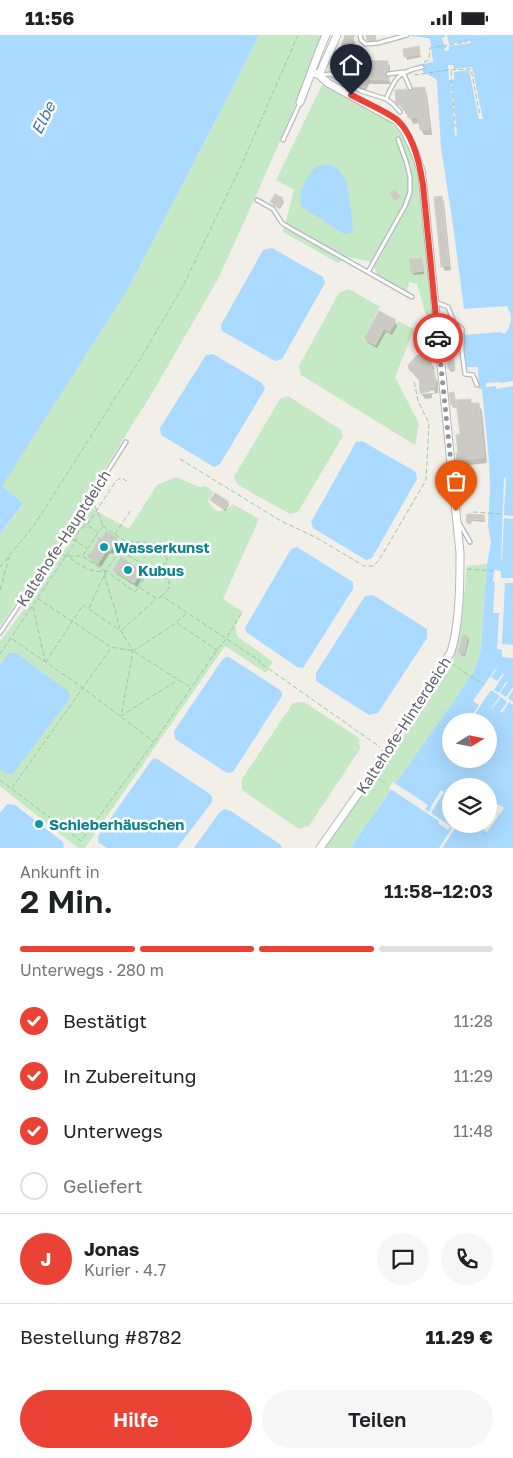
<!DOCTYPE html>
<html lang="de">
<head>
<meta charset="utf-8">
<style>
  :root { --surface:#fff; --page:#f6f6f6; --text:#202124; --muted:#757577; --line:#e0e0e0; --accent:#ea4335 }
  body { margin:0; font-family:"Golos Text",sans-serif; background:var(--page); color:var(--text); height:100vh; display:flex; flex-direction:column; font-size:19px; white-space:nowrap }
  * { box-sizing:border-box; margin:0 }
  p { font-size:16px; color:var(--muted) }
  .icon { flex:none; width:28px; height:28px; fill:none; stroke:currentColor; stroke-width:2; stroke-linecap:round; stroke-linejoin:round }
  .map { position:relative; height:813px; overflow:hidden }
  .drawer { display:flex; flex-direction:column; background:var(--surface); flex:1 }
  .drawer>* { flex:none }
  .needle { width:32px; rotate:80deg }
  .buttons { position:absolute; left:442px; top:678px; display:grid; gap:10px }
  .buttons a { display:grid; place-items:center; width:55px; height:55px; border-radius:50%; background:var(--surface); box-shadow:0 5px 20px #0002; font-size:25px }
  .pin { position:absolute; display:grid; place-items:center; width:42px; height:42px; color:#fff; margin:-51px -21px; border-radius:50% 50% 50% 0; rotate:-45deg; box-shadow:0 0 5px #0007 }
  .pin .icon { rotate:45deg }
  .courier { position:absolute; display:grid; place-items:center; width:50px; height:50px; margin:-25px; border:4px solid #ea4335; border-radius:50%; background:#fff; color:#222; box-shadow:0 1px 6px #0007 }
  .overview em { font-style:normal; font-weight:600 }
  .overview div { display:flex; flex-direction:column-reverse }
  .overview { display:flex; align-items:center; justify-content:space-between; height:85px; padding:0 20px }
  h1 { font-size:32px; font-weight:600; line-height:38px }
  .bar { display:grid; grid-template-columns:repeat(4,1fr); gap:8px 5px; align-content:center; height:60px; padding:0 20px }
  .bar i { height:6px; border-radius:4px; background:var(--line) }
  .bar .selected { background:var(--accent) }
  .bar p { grid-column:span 4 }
  .line { display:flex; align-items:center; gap:12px; padding:0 20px; border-top:1px solid var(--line) }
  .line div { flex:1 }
  .round { display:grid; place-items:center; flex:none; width:52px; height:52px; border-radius:26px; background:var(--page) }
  ol { padding:0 20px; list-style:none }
  li { display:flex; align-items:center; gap:15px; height:55px }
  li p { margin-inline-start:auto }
  li .icon { padding:5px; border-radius:50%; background:var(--accent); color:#fff; stroke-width:4 }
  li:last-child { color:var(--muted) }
  li i { width:28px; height:28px; border:2px solid var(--line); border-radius:50% }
  .primary-button { display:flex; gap:10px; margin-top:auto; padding:10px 20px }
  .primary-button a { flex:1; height:58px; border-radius:30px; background:var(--accent); color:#fff; font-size:20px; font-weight:600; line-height:58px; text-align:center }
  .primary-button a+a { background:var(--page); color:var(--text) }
  .status { display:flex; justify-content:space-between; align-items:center; height:35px; padding:0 25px; background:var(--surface); direction:ltr }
  .status svg { height:14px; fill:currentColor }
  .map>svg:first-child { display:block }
</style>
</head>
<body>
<div class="status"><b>11:56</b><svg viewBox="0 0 49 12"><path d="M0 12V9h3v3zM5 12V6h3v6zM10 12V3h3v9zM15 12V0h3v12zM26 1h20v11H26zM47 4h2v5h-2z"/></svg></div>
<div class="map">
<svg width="513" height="813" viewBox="0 0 513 813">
  <rect width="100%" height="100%" fill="#f1efe8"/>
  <path fill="#c5e8c5" d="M259 0H322L302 55 259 154 218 244 151 360 73 484 0 591V499L23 470 1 451 128 254 229 60Z
    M322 50 390 86 407 106 419 133 432 280H426L417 249 409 247 407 258 401 259 378 241 372 227 348 222 338 228 283 197 294 155 276 145Z
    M349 254 380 272 363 305 376 311 384 296 390 299 398 286 414 294 395 342 419 389 415 410 301 340 299 331 339 258Z
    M288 361 341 395 343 401 298 477 290 479 238 450 234 442 280 364Z
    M176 442 199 452 205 451 214 457 208 466C216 479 221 479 233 469L259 484 223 564 243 577 235 590 237 601 273 627 266 638 225 611 85 813H78L0 751V606L34 561 93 472 96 476 129 494 157 450Z
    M487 529 481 614 475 634 458 660 350 813H323L426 670 453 625 462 582 467 531Z
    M304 667 359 703 360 714 309 791 299 794 242 755V744L293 668Z"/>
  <path fill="#aadaff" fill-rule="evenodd" d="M0 0H259L229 60 128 254 2 451 23 469 0 499Z
    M410 0H513V813H350L458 660 475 634 481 614 487 529 491 507 488 491 490 453 489 426 482 354H479L478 332H466L464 300 500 297 505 299C512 290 513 282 507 271L464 274 452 183 441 113 437 47 436 44 423 37 421 29 433 27 430 4 427 3 411 1ZM451 686H489V724H451ZM451 751H489V789H451Z
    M326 129 337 133 346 145 351 176 353 192 350 199H344L301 171C299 153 305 146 315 132Z
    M272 213 323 242 325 248 282 324 275 326 222 296 221 290 263 215Z
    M213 319 262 348 265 354 220 429 214 432 161 400 160 393 206 320Z
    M362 406 416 437 417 444 372 523 366 525 313 493 311 487 356 407Z
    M297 512 353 547V554L303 633 297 632 246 597 245 593 291 514Z
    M373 560 427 594V603L378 678 369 680 316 646V638L365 561Z
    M9 618H16L69 657 70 663 13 739H7L0 734V630Z
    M226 622H229L280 655 282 658V661L233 737 227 738 175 704 174 696 222 625Z
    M154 723 159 725 210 759 212 762V767L177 813H107L98 807V801L151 726Z
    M7 769 15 770 63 807 64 813H0V778Z
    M224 774 231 776 281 810 282 813H194L219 778Z"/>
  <path fill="#f1efe8" d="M445 0H447L449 9 470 6 471 8 449 11V15L445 16 444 14 446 13V10H444L442 3 445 2Z
    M448 30H453L454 34 472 32 483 84H479L469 35 454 37V45H449Z
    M451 48H452L457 100 455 101Z
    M513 346V351L496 354V351L486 352V348L501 347V348Z
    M504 443H506L504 480 513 481V484L504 483 502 526H501Z
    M494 535 501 536V543H513V548H505L502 609 513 610V623L502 622V615L497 614 499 579 502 578H493L495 547H493Z
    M496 633 497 634 491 642 497 646 503 638 504 639 494 655 499 658 506 647 507 648 500 658 506 662 513 652V655L508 663 513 667V670L509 667 502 678 500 677 507 667 501 662 492 674H491L500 661 491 655 470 686H468L479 670 473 666Z
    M393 747 428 770 425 774 429 777 431 774 430 773 441 755 444 757 431 778 452 792 455 789H458L442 813H439L452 793 450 792 448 795 438 788 439 786 389 753Z
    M498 769 504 773 487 797 482 793 485 789H489V783Z"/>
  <path fill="#0003" fill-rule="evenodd" d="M348 0H355L353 4 355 7 345 26 341 24 339 21Z
    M367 0H376V7H369Z
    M418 13 421 22 407 25 404 15Z
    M387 27 390 31V40L388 43 391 49H369L365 57 345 46 342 41Z
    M424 53 427 59 432 100H424L421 94 420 88 413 89 409 80H407L404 75H403L397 67 410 58Z
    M442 162 444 167 451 235 445 236 443 232 435 163Z
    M282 164 284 167 280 174 273 170 271 167Z
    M421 224 423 227 424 239 414 240 412 237Z
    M395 286 397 291 392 300 386 297 377 313 368 308 365 304Z
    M450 305 452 308 455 336 451 337 449 334 445 306Z
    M430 326 434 333 435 342 438 347V358L432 359V363L425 364 421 358 420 346 415 341 410 334ZM434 355 435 358 422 359V356Z
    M454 359 456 367 470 365 473 370 478 369 482 376 487 428 461 431 458 425 461 400 458 372 453 373 452 370Z
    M471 450 473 458H465L464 456Z
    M212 465 228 468 229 470 225 476 214 468Z
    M468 480 484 481 485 487 472 486 471 489H468L467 487Z
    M116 503 119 507 114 514 115 516 113 519 110 518 101 532 93 527 90 522Z
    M115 535 142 537 144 541 137 552 117 539Z
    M468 602 469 605 465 621 461 620 460 617Z"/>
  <path fill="#cccac5" stroke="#d6d1c6" d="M345 0H353L352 2 354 4 344 23 338 21Z
    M366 0H375L376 5H367Z
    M419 11 420 19 404 22 403 14Z
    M349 25 388 26V36L385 39 386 41 389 42V45L367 44 363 53 341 41Z
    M425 52 429 94 420 95 418 82 408 83 407 74 403 75 400 70H398L396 67 395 55 407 54 410 56 413 53Z
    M395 155 400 162 395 166 390 159Z
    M275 159 283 163 279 172 270 167Z
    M442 161 449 230 441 232 434 162Z
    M422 223 423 236 411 238 409 224Z
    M379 276 396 285 389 296 384 293 375 310 364 304Z
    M451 304 455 334H448L444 305Z
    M424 320 431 326 432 334 435 339V352L429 353 430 356 428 357 420 358 419 343 409 335 408 330 416 321Z
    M454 357 456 370H451L449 358Z
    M471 364V368H479L484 422 457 425 456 418H458L456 400 460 399 456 365Z
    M472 449V455L462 456V450Z
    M215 458 229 467 224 474 210 465Z
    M467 479 484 480V485L471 484V488L466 487Z
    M106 496 117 502 112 510 113 511 110 516 107 514 98 529 88 522V519L91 518 100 502 102 503Z
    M121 522 142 536 134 548 113 535Z
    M463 600 468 601 464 619 458 618Z"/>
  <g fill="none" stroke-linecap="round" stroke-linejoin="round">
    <defs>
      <path id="service" d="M360 0 361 5 366 9 378 8 407 0
        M388 39 403 37 410 53
        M320 40 330 39 361 56 386 64 393 69 400 77
        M386 64C395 43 398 37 422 32
        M283 105 300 68
        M257 165 273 174 282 188 290 193 412 262
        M368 237 405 171 410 157V142L406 126 398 104
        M435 267 448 272 454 287 462 294V317L465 339 473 340 477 350
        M459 488 470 507
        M0 598 77 484 126 407"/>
      <path id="minor" d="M312 37 319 40 328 48 397 86 404 95 413 113 421 135 423 150 460 518C460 548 460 588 451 617L372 739 320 813
        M319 40 337 0
        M300 67C309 45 316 22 326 0"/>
    </defs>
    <use href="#service" stroke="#b5b8bc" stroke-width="5.5"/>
    <use href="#minor" stroke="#b5b8bc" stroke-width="9"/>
    <path stroke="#9cc7a9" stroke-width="1" stroke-dasharray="5 2.5" stroke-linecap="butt" d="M424 27 429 25 430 13 466 7 465 4
      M451 36 455 92
      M415 39V40L448 35 471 34 480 80
      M180 424 281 486 317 503 364 531H374L381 522 426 445 429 388 418 366 414 345
      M95 471 103 491 95 502 99 504
      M473 477 502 479
      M82 487 98 497
      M103 491 125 506 160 509 168 526 163 530 164 543 169 545V553L162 561
      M115 499 131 475
      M72 504 87 513
      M63 520 67 521C79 529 90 539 106 536L135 557 139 552 157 564 162 561 260 626 259 627 380 712
      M83 520 95 503
      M68 521H82L105 536
      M0 532 35 489 142 321 183 251 241 131 298 0
      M467 534 494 536
      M105 539V543L114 571 120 595
      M0 555 9 522
      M31 559 111 612 133 616 190 652
      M33 572 45 626
      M89 573 106 536 120 515 150 534 139 552
      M177 588 217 615
      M122 595 156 564
      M12 604 83 653 154 707
      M133 616 176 588 187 578
      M0 619 76 506 77 501 79 495 87 490 116 446 121 443 127 446
      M46 627 83 570 121 596 133 616 121 681 178 645
      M451 628 484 650
      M377 742 385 748
      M0 745 81 806 154 707 217 615 226 604 241 579
      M12 753 111 613
      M477 789 482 792
      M483 801 486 797"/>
    <use href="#service" stroke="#fff" stroke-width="3"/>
    <use href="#minor" stroke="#fff" stroke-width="7"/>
  </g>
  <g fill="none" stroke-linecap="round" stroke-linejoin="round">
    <path stroke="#929495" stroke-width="5" stroke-dasharray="0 9" d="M438 303 456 476"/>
    <path stroke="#ea4335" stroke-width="6" d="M351 60C364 67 386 76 397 85 413 99 420 130 423 150L438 303"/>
  </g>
  <g fill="#0f9aa8" stroke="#fff" stroke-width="2">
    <circle cx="104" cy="512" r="5"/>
    <circle cx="128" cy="535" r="5"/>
    <circle cx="39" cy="789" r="5"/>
  </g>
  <g text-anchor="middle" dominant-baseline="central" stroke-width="5" stroke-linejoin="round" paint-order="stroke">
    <g font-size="15" fill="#5f6368" stroke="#fff">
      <text transform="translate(63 503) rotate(-57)">Kaltehofe-Hauptdeich</text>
      <text transform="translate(403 690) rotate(-57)">Kaltehofe-Hinterdeich</text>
    </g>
    <g font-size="15" font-weight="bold" fill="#0d838f" stroke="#fff" text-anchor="start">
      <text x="114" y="512">Wasserkunst</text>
      <text x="138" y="535">Kubus</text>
      <text x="49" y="789">Schieberhäuschen</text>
    </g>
    <g font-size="16" font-style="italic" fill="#4174aa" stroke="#fff">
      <text transform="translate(43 83) rotate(-63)">Elbe</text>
    </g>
  </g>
</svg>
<div class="buttons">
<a><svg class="needle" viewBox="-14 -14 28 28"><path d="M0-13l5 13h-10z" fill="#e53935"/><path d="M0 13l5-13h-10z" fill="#757577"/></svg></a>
<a><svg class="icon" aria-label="layers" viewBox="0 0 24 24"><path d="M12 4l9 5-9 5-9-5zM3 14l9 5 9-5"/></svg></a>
</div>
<div class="pin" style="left:456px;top:476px;background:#ea580c"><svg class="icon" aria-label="bag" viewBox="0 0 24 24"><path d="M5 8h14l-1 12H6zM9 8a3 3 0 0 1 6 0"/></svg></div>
<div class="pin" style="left:351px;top:60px;background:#1f2937"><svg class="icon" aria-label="home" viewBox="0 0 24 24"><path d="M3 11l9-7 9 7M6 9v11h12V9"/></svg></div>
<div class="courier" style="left:438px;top:303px"><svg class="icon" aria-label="car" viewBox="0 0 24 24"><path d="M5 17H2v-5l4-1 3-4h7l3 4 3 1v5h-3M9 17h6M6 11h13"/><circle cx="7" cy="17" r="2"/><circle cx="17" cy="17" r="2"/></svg></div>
</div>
<section class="drawer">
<div class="overview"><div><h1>2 Min.</h1><p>Ankunft in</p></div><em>11:58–12:03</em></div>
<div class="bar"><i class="selected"></i><i class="selected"></i><i class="selected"></i><i></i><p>Unterwegs · 280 m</p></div>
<ol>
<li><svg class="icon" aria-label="check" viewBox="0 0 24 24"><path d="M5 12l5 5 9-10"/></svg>Bestätigt<p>11:28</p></li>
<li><svg class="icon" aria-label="check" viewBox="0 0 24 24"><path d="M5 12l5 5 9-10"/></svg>In Zubereitung<p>11:29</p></li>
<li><svg class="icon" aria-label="check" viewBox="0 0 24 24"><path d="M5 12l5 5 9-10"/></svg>Unterwegs<p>11:48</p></li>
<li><i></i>Geliefert</li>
</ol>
<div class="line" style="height:90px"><b class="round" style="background:var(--accent);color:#fff">J</b><div><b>Jonas</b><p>Kurier · 4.7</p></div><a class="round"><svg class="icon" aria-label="chat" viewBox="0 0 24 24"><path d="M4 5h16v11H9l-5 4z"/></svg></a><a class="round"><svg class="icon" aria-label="phone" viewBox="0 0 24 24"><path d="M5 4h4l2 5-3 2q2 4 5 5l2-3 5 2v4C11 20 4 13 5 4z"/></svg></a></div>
<div class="line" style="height:65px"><div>Bestellung #8782</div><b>11.29 €</b></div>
<div class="primary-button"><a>Hilfe</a><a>Teilen</a></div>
</section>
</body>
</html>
